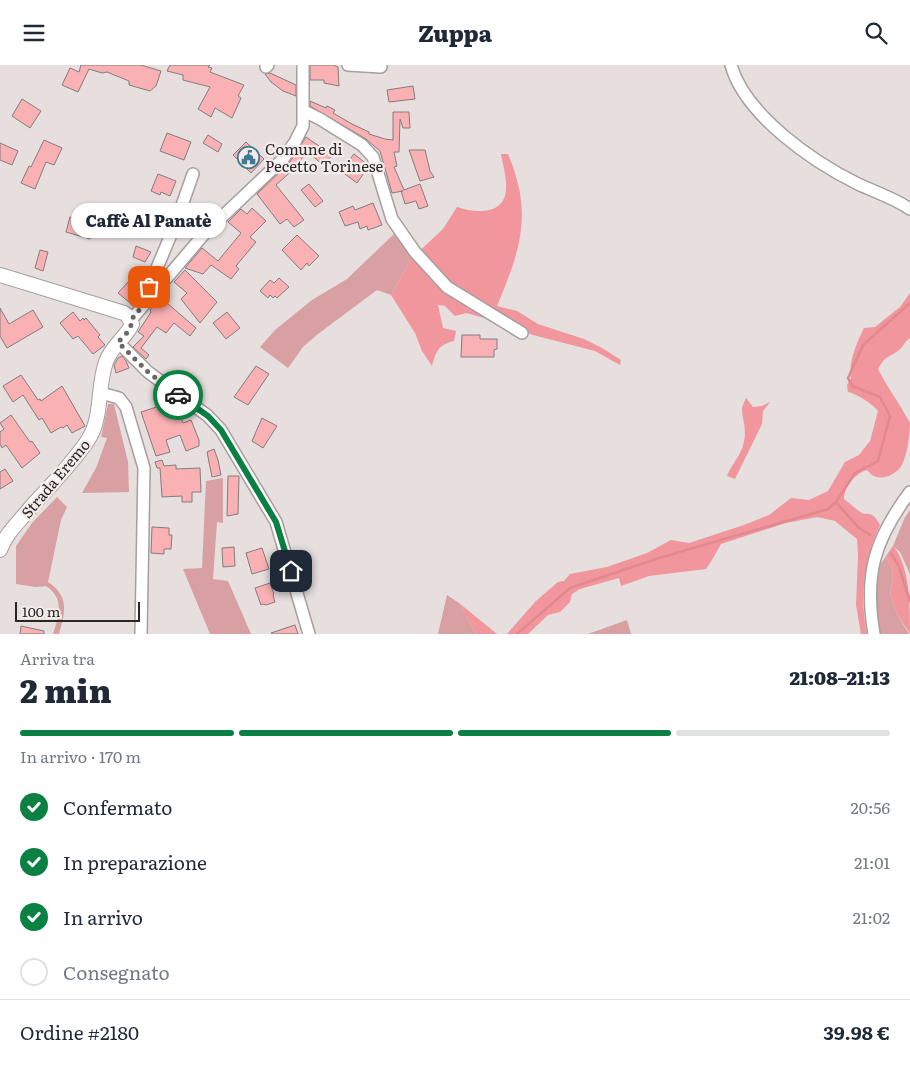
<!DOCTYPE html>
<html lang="it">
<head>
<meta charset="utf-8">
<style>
  :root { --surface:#fff; --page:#f2f2f3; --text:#1f2937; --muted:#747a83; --line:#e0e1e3; --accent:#0b8043 }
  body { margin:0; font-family:Literata,serif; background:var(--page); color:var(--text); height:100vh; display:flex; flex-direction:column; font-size:19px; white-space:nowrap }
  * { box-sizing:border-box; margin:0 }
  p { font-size:16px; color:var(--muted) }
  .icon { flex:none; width:28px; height:28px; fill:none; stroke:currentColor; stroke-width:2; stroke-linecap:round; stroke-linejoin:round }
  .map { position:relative; height:569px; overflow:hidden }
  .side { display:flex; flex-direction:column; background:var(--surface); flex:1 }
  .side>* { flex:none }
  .scale { position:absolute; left:15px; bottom:12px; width:125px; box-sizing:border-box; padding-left:5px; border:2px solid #292626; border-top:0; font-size:14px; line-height:18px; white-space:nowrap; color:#292626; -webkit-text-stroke:4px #f4ebeb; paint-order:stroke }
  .pin { position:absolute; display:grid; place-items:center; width:42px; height:42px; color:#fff; margin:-21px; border-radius:10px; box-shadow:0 2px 8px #0006 }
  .courier { position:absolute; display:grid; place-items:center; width:50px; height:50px; margin:-25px; border:4px solid #0b8043; border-radius:50%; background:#fff; color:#222; box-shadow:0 1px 6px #0007 }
  .bubble { position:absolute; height:35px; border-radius:18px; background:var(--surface); box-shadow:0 1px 4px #0004; font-size:16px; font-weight:800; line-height:35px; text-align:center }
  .overview em { font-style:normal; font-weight:800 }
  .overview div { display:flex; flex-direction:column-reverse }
  .overview { display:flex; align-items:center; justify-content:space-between; height:85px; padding:0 20px }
  h1 { font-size:32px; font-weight:800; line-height:38px }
  .bar { display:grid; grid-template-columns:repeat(4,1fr); gap:8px 5px; align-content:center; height:60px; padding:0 20px }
  .bar i { height:6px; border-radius:4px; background:var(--line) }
  .bar .on { background:var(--accent) }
  .bar p { grid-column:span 4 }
  .line { display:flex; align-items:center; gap:12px; padding:0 20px; border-top:1px solid var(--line) }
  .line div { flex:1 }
  ol { padding:0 20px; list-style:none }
  li { display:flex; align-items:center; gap:15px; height:55px }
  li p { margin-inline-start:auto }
  li .icon { padding:5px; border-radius:50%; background:var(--accent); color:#fff; stroke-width:4 }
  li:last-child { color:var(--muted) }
  li i { width:28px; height:28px; border:2px solid var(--line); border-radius:50% }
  header { display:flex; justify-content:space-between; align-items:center; height:65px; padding:0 20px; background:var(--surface); font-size:22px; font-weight:800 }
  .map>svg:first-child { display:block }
</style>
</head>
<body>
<header><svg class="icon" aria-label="menu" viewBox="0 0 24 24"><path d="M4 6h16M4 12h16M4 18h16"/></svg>Zuppa<svg class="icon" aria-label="search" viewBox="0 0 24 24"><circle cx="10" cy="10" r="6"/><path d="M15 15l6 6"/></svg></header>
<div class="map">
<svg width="910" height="569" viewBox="0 0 910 569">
  <rect width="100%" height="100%" fill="#e7dede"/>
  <path fill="#d8a0a2" d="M394 169 412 193 391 230 377 225 318 269 303 282 288 303 260 282 275 265 312 235 347 214Z
    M108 339H114L128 397 129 427 82 428 96 403 107 373 101 372Z
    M223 413V458L217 457 213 514 228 516 251 569H210L183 504 202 503 206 416Z
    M57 432 67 442 61 455 48 517C70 531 65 548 59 569H53C59 550 65 534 46 521L36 522 16 519V481L32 458Z
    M910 445V509L900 487 893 481 905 452Z
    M886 491 892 504 893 515 890 527 897 549 909 569H880C875 550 873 524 878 504 879 500 884 495 886 491Z
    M447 530 459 538 476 569H438Z
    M627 555 631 569H588Z"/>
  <path fill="#f0969c" d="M501 89H508C533 148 521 184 497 241L517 246 538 259 584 274 602 283 621 295 620 300 595 286 533 270 492 255 466 248 455 251 445 241 438 240 443 263 456 266 454 276C438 280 436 286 432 301L422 286 415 268 391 230 412 193 443 164 457 142C474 148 504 151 506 125 507 114 503 100 501 89Z
    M910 228V273C905 276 903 282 899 285 887 294 886 290 878 304 885 318 894 331 902 344 904 349 908 353 910 358 910 369 907 394 900 403 891 413 876 417 867 405 856 408 844 421 844 434 851 439 856 445 864 449 873 448 876 453 880 460 864 494 859 532 867 569H861L856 540 858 491 857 474 835 456 817 452 786 458 721 479 712 495 706 504 649 511 621 521 619 513 580 524 572 529 570 537 560 547 548 550 528 569H507L536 536 558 517 564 516 570 509 607 502 647 488 671 475 689 478 744 460 769 450 791 433 809 435 828 426 845 397 859 390 870 376 878 346C873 339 857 329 848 327L847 320 851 313C848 298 857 277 864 263L875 262 900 242Z
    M746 333 753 342 762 341 770 337 763 346 762 359 735 414 727 411C732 398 742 390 744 376 747 364 742 354 742 344 742 341 745 336 746 333Z
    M893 481C910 500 910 541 910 569L897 549 890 527 893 515 892 504 886 491Z
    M459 538 497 569H476Z"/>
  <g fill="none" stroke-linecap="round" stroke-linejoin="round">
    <path stroke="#e1898f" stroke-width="2.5" d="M836 437 858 462 870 470
      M891 488 899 502 910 536
      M517 569 570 523 659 493 828 444 836 437 855 408 878 396 890 351 880 332 852 321 848 313 863 280 910 238"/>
  </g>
  <path fill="#fab1b4" stroke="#847c7d" d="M81 0H141L161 6 156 21 150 26 129 20V16L107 7 102 8 89 4 78 27 62 20 70 3 79 7Z
    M170 0H210L208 2 212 3 210 7 244 20 238 31 241 33 232 53 215 43 211 52 198 44 210 22 183 15V10L167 6Z
    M310 0H333L338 2 339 21 324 18V15H310Z
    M270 8 296 20V31L283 26 271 17 265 9Z
    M413 21 415 34 389 37 387 25Z
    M22 34 41 46 30 63 12 51Z
    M310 36 326 43 327 41 335 45 333 48 352 59 369 67V69L385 74 393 75V47H409L410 63H403L400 54 399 87H394L397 101 394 102 404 125 420 119 428 141 419 144 416 136 405 139 401 126H403L392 128 380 86 366 74 310 41Z
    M167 68 191 77 184 95 160 86Z
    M208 70 222 79 218 87 203 78Z
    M306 72 332 90 324 101 307 86 296 102 276 120 304 155 294 162 287 154 280 159 257 129 289 98Z
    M44 75 62 83 54 100 46 97 35 124 21 118 29 101 31 102Z
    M246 77 264 94 251 108 233 90Z
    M0 78 18 86 12 100 0 95Z
    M409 85H425L430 106 434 112 420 116Z
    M354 89 368 100V102L357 118 341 106Z
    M158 109 176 116 170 131 161 127 160 130 151 126Z
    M309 119 323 136 315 142 301 125Z
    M373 138 382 160 368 165 367 161 360 164 358 157 345 161 339 147 353 141 355 145Z
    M252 143 266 156 250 172 256 177 236 201 239 204 231 214 211 200 203 209 185 203 202 183 218 196 241 168 228 157 241 144 247 149Z
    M70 152 94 159 90 174 66 167Z
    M144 153 161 160 157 170 140 162Z
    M297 170 319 191 309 201 307 198 301 205 282 185Z
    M136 181 151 187 145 197 133 192Z
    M40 185 48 187 43 206 35 203Z
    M139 205 145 212 139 226 142 229 137 233 135 231 129 237 118 228Z
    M185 205 217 237 200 258 181 234 187 228 174 217Z
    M279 213 289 222 277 233 275 231 273 233 270 230 268 233 260 226 270 215 274 218Z
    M160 232 196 263 190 271 174 258 166 268 157 262 141 283 149 290 146 294 133 282 144 271 138 267 151 247 150 245Z
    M0 243 9 259 33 245 43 262 7 283 0 271Z
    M73 247 80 256 83 253 84 255 86 253 100 270 98 272 105 280 93 289 78 271 73 274 60 258Z
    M227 247 240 263 226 274 213 258Z
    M462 270H480V274H497V284L494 285V292H461Z
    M122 291 126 296 129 303 116 308 114 300 118 293Z
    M256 301 269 309 248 340 234 332Z
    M21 310 38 335 40 334 41 336 62 321 85 361 72 368 67 360 63 363 61 362 51 368 42 353 39 355 23 330 13 337 3 321Z
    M164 328 171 335H174L183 358 191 355 199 375V381L186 386 180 370 166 375 170 387 156 391 141 347 163 340 159 330Z
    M11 350 30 377 32 376 40 388 22 403 6 380 2 383 0 379V367L4 364 0 358Z
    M262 353 277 361 263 383 252 376Z
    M214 384 218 395 221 410 212 412 207 387Z
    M162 395 164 401 176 400V404L200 403 201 427H192V437H182V431L162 432 160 403H157L155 397Z
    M5 404 13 416 0 424V407Z
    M228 411H239L238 449 227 451Z
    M152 462 169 463V470H172L171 484H164V489L151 488Z
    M234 482 235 501 223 502 222 483Z
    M262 483 269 504 252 509 246 488Z
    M270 518 274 529 273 530 275 537 266 540 263 539 261 540 255 523Z
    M295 560 298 569H272L271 568Z
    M21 561 44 566V569H20Z"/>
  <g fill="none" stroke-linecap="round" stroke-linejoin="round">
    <defs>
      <path id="minor" d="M348 0 381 2
        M731 0C745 50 813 97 858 119 875 127 894 133 910 144
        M266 2 268 0
        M304 46 320 54 362 80 373 92 392 154 415 187 447 222 522 268
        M149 233V222L175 160 193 109
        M131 255 205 168 283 94 295 77 303 61V0
        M118 277 148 307 208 351 221 365 276 457 309 569
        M101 328 119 333 126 342 144 403 141 569
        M874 569C864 510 874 475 910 427"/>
      <path id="major" d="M0 210 124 248 128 251 132 259C126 273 112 280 106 297 97 321 103 352 88 375 72 399 51 420 31 442 20 456 6 468 0 485"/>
    </defs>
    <use href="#minor" stroke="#a79e9f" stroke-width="14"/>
    <use href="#major" stroke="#a79e9f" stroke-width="16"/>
    <use href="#minor" stroke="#fff" stroke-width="11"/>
    <use href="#major" stroke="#fff" stroke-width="14"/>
  </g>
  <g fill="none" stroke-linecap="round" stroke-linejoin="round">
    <path stroke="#6c6666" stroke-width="5" stroke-dasharray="0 9" d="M149 222V233L131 255C133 264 124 271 118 277L148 307 178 330"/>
    <path stroke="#0b8043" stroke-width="6" d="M178 330 208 351 221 365 276 457 291 506"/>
  </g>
  <defs>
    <symbol id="civic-ring" viewBox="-11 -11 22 22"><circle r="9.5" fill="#f4ebeb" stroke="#3d7990" stroke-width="1.5"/><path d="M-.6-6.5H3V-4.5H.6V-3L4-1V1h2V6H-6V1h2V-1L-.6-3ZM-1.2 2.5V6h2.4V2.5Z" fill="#3d7990"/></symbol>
  </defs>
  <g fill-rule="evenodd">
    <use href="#civic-ring" x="236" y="80" width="25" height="25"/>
  </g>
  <g text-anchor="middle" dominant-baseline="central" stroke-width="4.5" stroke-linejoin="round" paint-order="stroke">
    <g font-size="15" fill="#292626" stroke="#f4ebeb" text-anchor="start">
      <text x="265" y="83">Comune di<tspan x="265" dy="17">Pecetto Torinese</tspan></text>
    </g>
    <g font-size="15" fill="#292626" stroke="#f4ebeb">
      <text transform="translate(55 413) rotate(-50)">Strada Eremo</text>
    </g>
  </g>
</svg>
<div class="scale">100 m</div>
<div class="pin" style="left:149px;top:222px;background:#ea580c"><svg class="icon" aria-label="bag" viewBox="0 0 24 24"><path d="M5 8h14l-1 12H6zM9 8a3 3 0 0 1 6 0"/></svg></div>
<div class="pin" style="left:291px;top:506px;background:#1f2937"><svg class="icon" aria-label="home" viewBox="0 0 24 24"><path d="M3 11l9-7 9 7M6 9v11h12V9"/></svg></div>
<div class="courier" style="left:178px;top:330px"><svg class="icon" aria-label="car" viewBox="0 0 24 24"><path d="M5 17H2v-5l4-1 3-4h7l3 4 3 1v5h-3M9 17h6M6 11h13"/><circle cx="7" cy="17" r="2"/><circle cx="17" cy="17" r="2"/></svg></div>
<div class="bubble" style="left:71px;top:138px;width:155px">Caffè Al Panatè</div>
</div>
<section class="side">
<div class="overview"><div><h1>2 min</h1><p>Arriva tra</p></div><em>21:08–21:13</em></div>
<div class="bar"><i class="on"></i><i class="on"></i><i class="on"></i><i></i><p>In arrivo · 170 m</p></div>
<ol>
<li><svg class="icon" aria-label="check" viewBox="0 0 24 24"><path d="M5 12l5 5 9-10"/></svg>Confermato<p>20:56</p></li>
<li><svg class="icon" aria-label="check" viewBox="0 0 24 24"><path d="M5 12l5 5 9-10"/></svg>In preparazione<p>21:01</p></li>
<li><svg class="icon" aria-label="check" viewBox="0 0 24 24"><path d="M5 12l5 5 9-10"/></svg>In arrivo<p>21:02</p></li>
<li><i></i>Consegnato</li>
</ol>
<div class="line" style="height:65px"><div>Ordine #2180</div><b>39.98 €</b></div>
</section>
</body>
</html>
